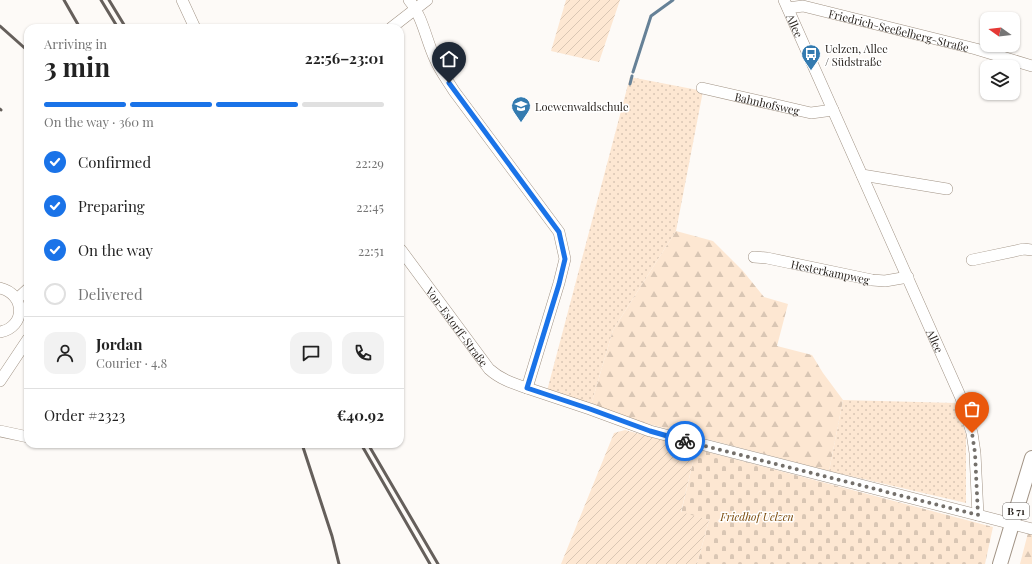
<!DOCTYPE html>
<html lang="en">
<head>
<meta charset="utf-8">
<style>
  :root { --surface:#fff; --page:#f2f2f2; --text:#222; --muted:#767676; --line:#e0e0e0; --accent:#1a73e8 }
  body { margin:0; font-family:"Playfair Display",serif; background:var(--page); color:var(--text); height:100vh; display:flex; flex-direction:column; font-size:15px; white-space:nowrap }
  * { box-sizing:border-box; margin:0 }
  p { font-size:13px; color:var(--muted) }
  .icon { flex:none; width:22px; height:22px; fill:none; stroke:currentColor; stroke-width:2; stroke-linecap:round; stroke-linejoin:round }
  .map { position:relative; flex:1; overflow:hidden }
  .sheet { position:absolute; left:24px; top:24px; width:380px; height:424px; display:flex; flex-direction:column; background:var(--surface); border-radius:12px; box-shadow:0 1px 3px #0004 }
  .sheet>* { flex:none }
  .needle { width:26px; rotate:284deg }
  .buttons { position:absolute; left:980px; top:12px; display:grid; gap:8px }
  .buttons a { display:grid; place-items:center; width:40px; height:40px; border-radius:8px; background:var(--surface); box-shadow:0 1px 3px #0004; font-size:20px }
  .pin { position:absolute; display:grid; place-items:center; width:34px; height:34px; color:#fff; margin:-41px -17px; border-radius:50% 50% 50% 0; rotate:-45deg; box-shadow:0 0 4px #0007 }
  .pin .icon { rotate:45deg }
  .courier { position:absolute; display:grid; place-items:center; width:40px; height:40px; margin:-20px; border:3px solid #1a73e8; border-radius:50%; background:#fff; color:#222; box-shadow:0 1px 5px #0007 }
  .summary em { font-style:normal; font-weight:700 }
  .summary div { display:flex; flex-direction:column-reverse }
  .summary { display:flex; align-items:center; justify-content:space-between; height:68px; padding:0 20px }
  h1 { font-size:26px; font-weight:700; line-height:30px }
  .bar { display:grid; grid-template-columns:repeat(4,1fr); gap:6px 4px; align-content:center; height:48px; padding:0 20px }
  .bar i { height:5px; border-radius:3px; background:var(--line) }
  .bar .on { background:var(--accent) }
  .bar p { grid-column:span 4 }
  .line { display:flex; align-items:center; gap:10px; padding:0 20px; border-top:1px solid var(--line) }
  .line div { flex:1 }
  .round { display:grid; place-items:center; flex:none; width:42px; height:42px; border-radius:12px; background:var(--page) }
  ol { padding:0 20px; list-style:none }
  li { display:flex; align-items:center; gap:12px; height:44px }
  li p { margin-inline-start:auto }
  li .icon { padding:4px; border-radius:50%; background:var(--accent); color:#fff; stroke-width:4 }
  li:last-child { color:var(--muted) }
  li i { width:22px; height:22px; border:2px solid var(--line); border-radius:50% }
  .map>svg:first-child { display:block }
</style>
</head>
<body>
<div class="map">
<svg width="1032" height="564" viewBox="0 0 1032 564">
  <defs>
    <pattern id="grass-dots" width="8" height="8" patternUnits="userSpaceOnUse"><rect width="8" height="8" fill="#fde7d2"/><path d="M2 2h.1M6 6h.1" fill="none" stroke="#d9c6b4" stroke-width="1.8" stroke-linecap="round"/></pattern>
    <pattern id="forest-firs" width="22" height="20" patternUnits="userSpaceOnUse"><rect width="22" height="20" fill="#fde7d2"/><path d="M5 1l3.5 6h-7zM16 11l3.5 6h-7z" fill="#d9c6b4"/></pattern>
    <pattern id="cemetery-stones" width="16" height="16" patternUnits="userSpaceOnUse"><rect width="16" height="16" fill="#fde7d2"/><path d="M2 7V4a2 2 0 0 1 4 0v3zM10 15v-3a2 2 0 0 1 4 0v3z" fill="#d9c6b4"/></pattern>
    <pattern id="garden-furrows" width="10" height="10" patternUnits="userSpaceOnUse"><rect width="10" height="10" fill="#fde7d2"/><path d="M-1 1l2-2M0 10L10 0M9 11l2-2" fill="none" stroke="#d9c6b4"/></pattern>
  </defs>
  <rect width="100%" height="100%" fill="#fdfaf7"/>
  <path fill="url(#grass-dots)" d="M630 77 703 91 676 231 613 330 591 405 547 391Z
    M843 400 956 403 966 435V503L829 471Z"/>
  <path fill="url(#forest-firs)" d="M676 231 713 241 743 271 764 297 788 304 777 346 812 355 823 373 843 400 829 471 637 421 591 405 613 330Z
    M1029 529 1032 530V564H1020Z"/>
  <path fill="url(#cemetery-stones)" d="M696 449 993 527 985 564H697L709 520 681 513Z"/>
  <path fill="url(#garden-furrows)" d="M566 0H620L599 62 551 51Z
    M625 430 696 449 681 512 709 520 697 564H561L614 433Z"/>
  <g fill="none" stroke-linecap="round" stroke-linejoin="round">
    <path stroke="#668197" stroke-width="3" d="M633 72 651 16 673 0
      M630 84 632 76"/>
    <defs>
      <g id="minor">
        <path d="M182 0 195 28"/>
        <path d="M409 0C423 17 426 40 435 59 440 71 448 81 454 91L559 232 565 259 559 283 527 388 590 409 650 431 1032 529"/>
        <path id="s1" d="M784 0 961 398 972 433 975 453 978 515"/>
        <path id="s2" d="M788 8 803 6 976 49 1032 66"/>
        <path d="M391 28 427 0"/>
        <path id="s3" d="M702 88 811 113 833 110"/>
        <path d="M862 175 947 189"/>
        <path id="s4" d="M401 250 489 369C500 379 512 383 527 388"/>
        <path id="s5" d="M754 257 767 258 872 280 885 281 908 277"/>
        <path d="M972 260 1024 249 1032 250"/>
        <path d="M0 288C26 294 26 327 0 332"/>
        <path d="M17 299 28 289"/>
        <path d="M0 381 28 339"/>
        <path d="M0 431 28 437"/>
      </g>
      <path id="major" d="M1000 564 1032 458"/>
    </defs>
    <use href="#minor" stroke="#a19385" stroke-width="12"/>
    <use href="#major" stroke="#a19385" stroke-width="16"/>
    <use href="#minor" stroke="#fff" stroke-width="11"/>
    <use href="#major" stroke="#fff" stroke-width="14"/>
    <path stroke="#655f5b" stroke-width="3" d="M64 0 80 28
      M101 0 118 28
      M109 0 126 28
      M0 26 28 51
      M0 109 1 110
      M302 444 332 536 339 564
      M361 444 430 564
      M368 444 438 564"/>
  </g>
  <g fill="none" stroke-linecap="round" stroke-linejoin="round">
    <path stroke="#74706b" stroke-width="4" stroke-dasharray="0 7.2" d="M685 441 978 515 975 453 972 433"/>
    <path stroke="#1a73e8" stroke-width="5" d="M449 83 559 232 565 259 559 284 527 388 590 409 650 431 685 441"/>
  </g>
  <defs>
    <symbol id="bus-pin" viewBox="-11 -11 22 30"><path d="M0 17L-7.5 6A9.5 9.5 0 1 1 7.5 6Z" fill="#347bb0" stroke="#fff"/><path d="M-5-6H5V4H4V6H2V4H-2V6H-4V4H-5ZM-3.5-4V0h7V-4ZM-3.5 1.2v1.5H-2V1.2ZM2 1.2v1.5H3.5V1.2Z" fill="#fff"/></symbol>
    <symbol id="school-pin" viewBox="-11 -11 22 30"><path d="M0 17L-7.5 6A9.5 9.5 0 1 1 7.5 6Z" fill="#347bb0" stroke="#fff"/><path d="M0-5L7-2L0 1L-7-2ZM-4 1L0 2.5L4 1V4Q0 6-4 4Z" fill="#fff"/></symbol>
  </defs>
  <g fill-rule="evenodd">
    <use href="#bus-pin" x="800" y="43" width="22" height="30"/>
    <use href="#school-pin" x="510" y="95" width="22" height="30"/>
  </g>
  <g text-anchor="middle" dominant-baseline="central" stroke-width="3" stroke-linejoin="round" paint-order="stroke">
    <rect fill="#fff" stroke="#6b6663" stroke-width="1" x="1003" y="503" width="26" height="16" rx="3"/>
    <g font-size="10" font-weight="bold" fill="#2b2520">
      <text x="1016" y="511">B 71</text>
    </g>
    <g font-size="11" fill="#2b2520" stroke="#fff">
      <text stroke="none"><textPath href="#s1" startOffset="28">Allee</textPath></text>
      <text stroke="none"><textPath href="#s2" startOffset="114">Friedrich-Seeßelberg-Straße</textPath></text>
      <text stroke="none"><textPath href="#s3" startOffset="67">Bahnhofsweg</textPath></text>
      <text stroke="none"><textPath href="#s5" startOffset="78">Hesterkampweg</textPath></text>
      <text stroke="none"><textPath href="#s4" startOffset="95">Von-Estorff-Straße</textPath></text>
      <text stroke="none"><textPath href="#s1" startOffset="373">Allee</textPath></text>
    </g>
    <g font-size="11" fill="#2b2520" stroke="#fff" text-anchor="start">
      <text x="825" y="48">Uelzen, Allee<tspan x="825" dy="13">/ Südstraße</tspan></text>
      <text x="535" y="106">Loewenwaldschule</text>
    </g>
    <g font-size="11" font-style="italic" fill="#794909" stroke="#fff">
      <text x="757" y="516">Friedhof Uelzen</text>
    </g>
  </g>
</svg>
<div class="buttons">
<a><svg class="needle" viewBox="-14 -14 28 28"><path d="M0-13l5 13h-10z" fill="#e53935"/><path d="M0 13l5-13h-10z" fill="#767676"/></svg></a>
<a><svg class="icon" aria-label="layers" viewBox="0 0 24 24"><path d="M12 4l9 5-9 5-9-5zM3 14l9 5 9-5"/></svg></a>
</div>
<div class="pin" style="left:972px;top:433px;background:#ea580c"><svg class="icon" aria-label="bag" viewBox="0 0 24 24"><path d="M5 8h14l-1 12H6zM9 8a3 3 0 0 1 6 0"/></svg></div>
<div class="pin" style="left:449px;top:83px;background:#1f2937"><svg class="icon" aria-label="home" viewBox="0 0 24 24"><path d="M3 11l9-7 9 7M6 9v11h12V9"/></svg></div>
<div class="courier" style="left:685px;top:441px"><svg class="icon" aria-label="bike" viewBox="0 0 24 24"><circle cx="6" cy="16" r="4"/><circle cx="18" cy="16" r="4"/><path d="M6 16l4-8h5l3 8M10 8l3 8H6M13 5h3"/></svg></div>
<section class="sheet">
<div class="summary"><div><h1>3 min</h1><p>Arriving in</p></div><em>22:56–23:01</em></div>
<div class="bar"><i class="on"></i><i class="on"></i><i class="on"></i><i></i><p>On the way · 360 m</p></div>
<ol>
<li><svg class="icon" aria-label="check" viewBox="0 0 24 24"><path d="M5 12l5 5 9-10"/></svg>Confirmed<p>22:29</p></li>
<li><svg class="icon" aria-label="check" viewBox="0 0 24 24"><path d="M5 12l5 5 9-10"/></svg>Preparing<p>22:45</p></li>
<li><svg class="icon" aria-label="check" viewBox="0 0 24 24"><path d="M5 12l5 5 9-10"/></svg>On the way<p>22:51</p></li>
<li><i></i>Delivered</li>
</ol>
<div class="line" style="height:72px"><a class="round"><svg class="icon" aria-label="person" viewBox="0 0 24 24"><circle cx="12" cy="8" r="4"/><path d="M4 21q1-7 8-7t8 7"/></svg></a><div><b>Jordan</b><p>Courier · 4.8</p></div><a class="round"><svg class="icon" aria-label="chat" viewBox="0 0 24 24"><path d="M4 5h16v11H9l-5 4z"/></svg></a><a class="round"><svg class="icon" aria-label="phone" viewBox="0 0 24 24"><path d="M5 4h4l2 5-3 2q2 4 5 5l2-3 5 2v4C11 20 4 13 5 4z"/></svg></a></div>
<div class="line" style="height:52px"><div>Order #2323</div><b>€40.92</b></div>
</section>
</div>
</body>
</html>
